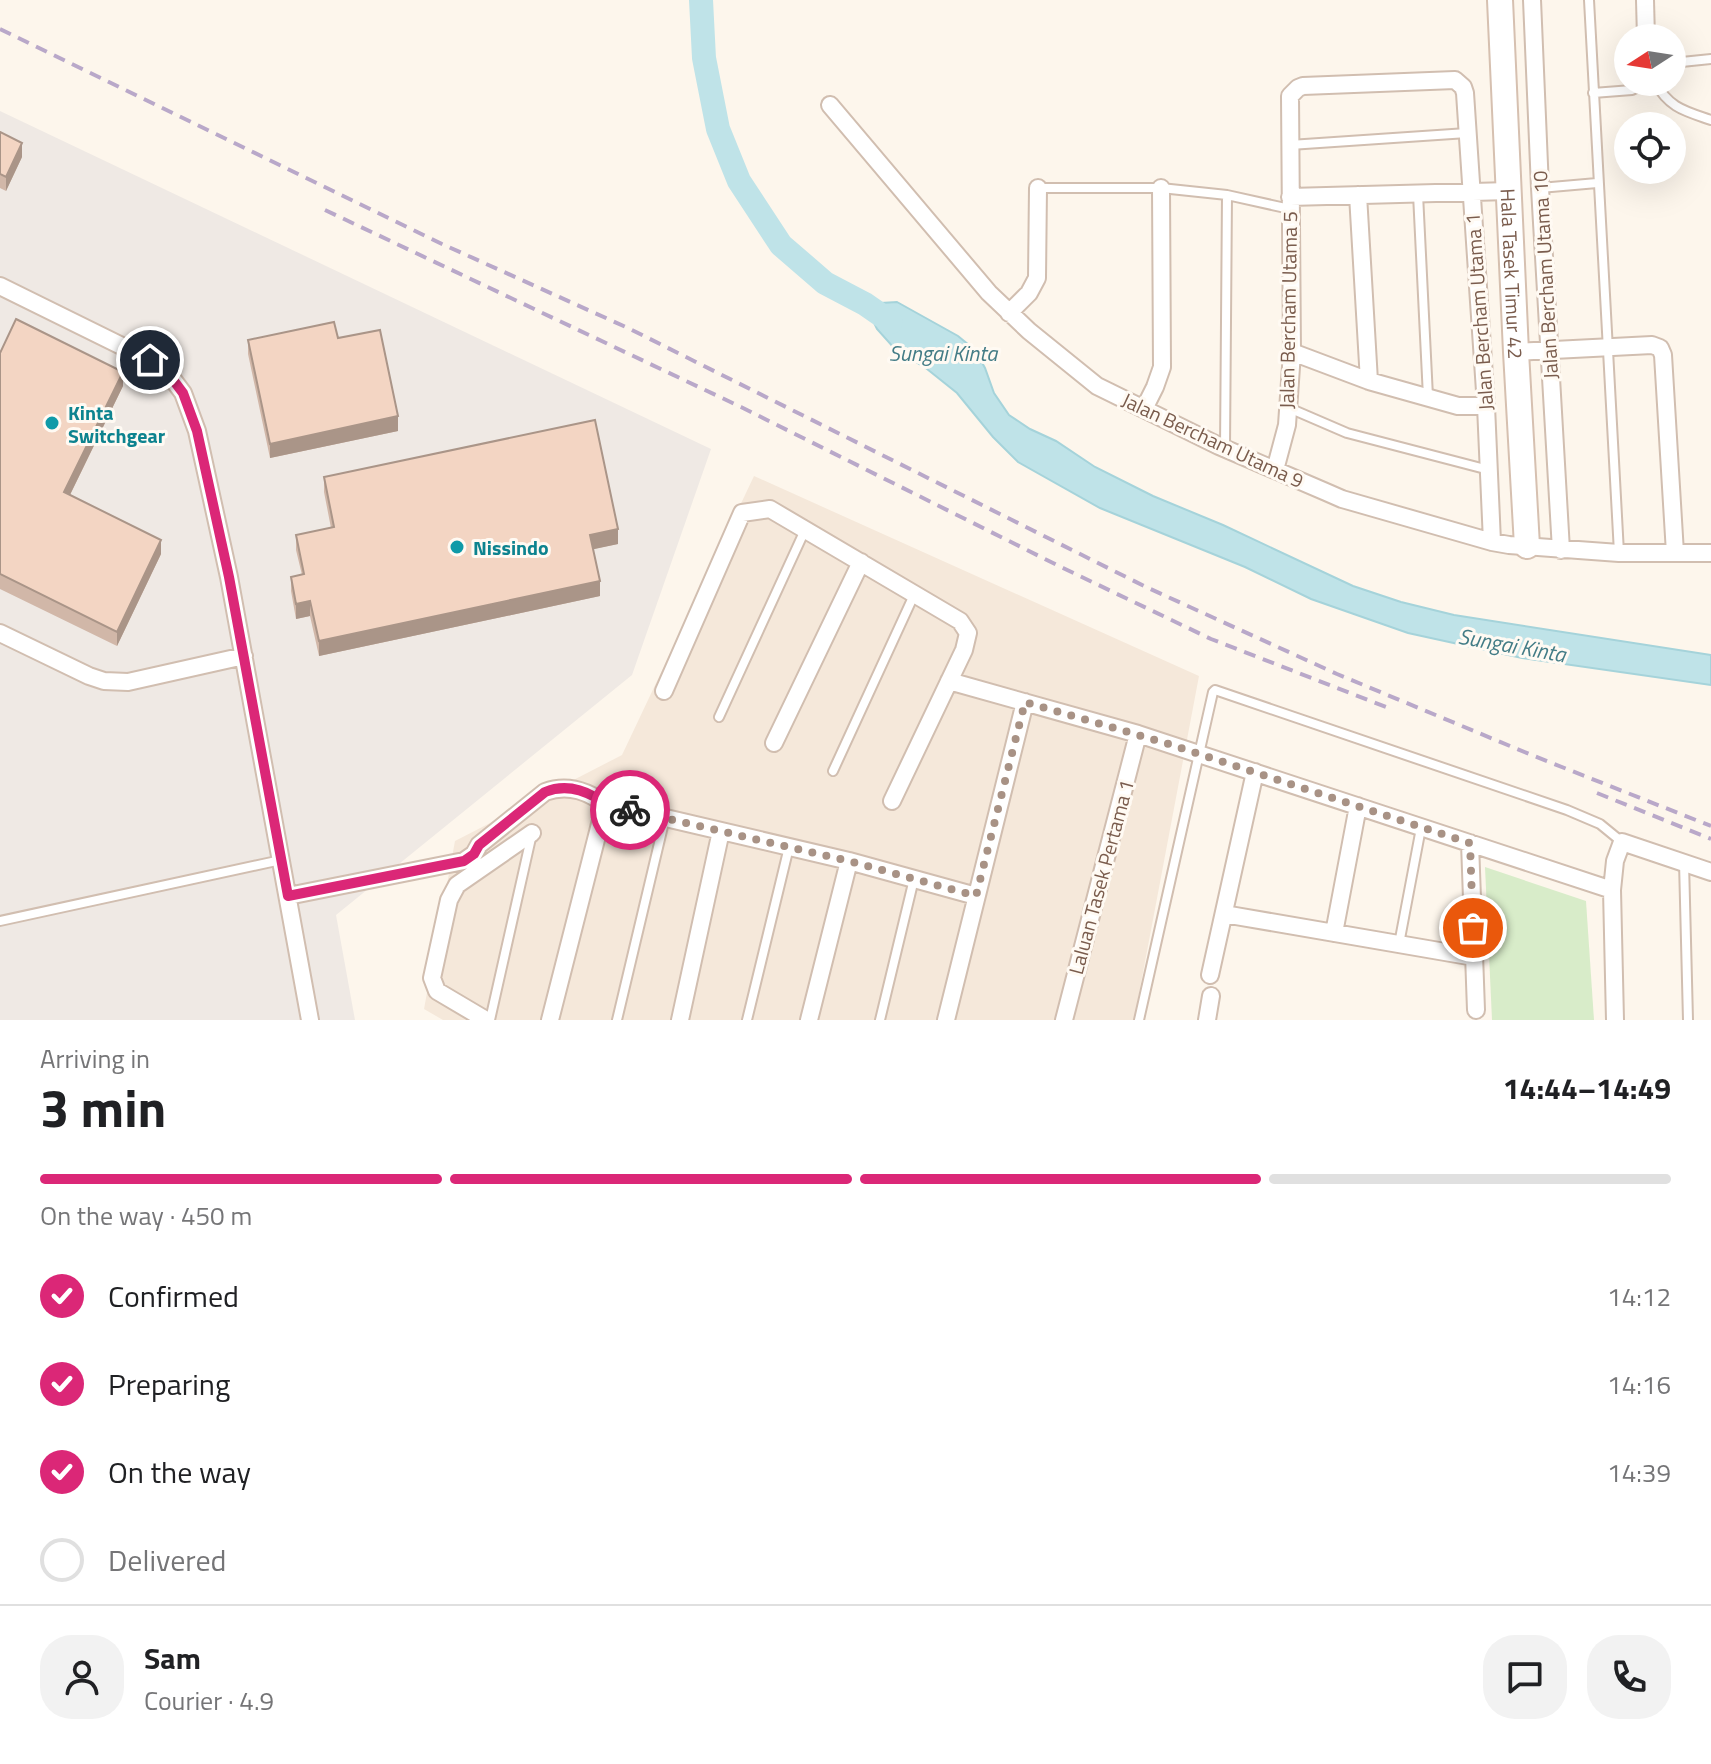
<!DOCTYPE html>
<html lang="en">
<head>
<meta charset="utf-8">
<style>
  :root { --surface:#fff; --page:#f2f2f2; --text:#202124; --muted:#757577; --line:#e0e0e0; --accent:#db2777 }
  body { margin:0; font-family:"Titillium Web",sans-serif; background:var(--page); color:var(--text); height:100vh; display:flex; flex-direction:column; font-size:30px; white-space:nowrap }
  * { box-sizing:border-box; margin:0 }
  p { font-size:26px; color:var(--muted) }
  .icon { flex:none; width:44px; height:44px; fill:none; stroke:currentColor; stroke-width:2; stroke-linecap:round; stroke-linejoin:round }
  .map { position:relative; height:1020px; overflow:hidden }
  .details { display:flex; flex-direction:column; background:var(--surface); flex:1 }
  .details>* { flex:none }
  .needle { width:52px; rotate:258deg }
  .buttons { position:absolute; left:1614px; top:24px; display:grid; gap:16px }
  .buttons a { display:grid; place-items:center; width:72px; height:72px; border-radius:50%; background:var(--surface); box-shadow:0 8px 32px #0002; font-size:40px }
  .pin { position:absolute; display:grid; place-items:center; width:68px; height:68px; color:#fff; margin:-34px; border:4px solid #fff; border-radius:50%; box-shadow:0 2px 8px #0007 }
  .courier { position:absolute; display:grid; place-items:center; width:80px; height:80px; margin:-40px; border:6px solid #db2777; border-radius:50%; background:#fff; color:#222; box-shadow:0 2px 10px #0007 }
  .overview em { font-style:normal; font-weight:700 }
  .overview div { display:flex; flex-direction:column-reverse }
  .overview { display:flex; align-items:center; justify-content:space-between; height:136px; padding:0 40px }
  h1 { font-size:52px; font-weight:700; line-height:60px }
  .bar { display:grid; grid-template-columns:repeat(4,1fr); gap:12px 8px; align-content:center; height:96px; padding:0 40px }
  .bar i { height:10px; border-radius:6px; background:var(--line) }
  .bar .on { background:var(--accent) }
  .bar p { grid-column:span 4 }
  .line { display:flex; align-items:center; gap:20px; padding:0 40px; border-top:2px solid var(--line) }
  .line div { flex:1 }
  .round { display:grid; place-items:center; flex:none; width:84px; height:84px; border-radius:32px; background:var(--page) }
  ol { padding:0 40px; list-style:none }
  li { display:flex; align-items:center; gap:24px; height:88px }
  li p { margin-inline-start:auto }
  li .icon { padding:8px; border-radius:50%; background:var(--accent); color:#fff; stroke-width:4 }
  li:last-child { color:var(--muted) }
  li i { width:44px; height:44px; border:4px solid var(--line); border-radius:50% }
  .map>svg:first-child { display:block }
</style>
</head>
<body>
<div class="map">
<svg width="1711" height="1020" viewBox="0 0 1711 1020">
  <rect width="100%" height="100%" fill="#fdf6ec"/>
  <path fill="#f5e8da" d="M754 476 1199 676 1134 1020H443L424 1009 455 841 622 755Z"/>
  <path fill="#efe9e4" d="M0 111 711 449 632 675 336 915 355 1020H0Z"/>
  <path fill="#d8ecc9" d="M1485 867 1586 901 1594 1020H1492Z"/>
  <path fill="#bfe3e8" stroke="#a5d3da" stroke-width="2" d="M897 302 958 336 975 350 985 368 994 393 1009 415 1030 429 1056 441 1095 467 1153 496 1223 525 1353 586 1401 602 1454 615 1711 655V685L1522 658 1408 633 1311 599 1245 567 1100 508 1018 462 993 437 957 393 927 369 894 348 877 329 865 304Z"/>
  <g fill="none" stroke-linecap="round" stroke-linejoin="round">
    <path stroke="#bfe3e8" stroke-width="24" d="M701 0 704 58 718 129 739 181 781 245 825 283 865 304 891 322"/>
    <defs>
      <path id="lane" d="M1589 0 1619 553
        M1672 63 1711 59
        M1655 82C1669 108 1685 111 1711 120
        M1593 93 1632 90 1649 82
        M1290 145 1467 133
        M1038 188H1161L1227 195 1290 209
        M1540 188 1597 183
        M1418 194 1428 397
        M1289 408 1347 433 1489 470
        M1225 448 1227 195
        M719 717 805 530
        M833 771 914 595
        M1684 862 1688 1020
        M0 921 281 860
        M1399 944 1421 828
        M490 1020 531 838
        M617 1020 665 818
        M747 1020 789 847
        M880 1020 914 879
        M1139 1020 1213 692 1215 690 1567 810 1600 824 1622 842"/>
      <path id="street" d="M1532 0 1540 188 1561 550
        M1645 0 1646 38
        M830 105 989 293 1029 331 1097 386 1219 446 1326 492 1342 499 1492 542 1509 545 1619 553H1711
        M1358 195 1369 381
        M1290 197 1509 191
        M0 286 150 360 168 373 183 393 197 431 229 577 310 1020
        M1009 313 1029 293 1037 278 1038 188
        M1292 352 1369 381 1458 406H1486
        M1516 352 1652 345 1660 348 1663 355 1675 553
        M1144 409 1155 387 1162 367 1161 188
        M1275 470 1287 425 1292 352 1290 96 1298 88 1303 86 1455 80 1463 87 1465 93 1486 406 1492 542
        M0 633 89 676 104 681 128 682 244 656
        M949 681 1138 734 1612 890
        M664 691 742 513 770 509 960 621 968 633 964 650 892 801
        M774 743 861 562
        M1470 843 1476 1010
        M288 896 464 861 474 854 479 845 545 792C569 783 590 792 609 807
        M1224 914 1474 957
        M1334 933 1358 806
        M1210 975 1255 772
        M486 1020 437 991 432 978 449 900 457 885 532 833
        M550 1020 601 820 609 807 623 808 849 861 976 896
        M680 1020 721 831
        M809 1020 849 861
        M946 1020 1025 702
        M1064 1020 1138 734
        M1207 1020 1211 996
        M1615 1020 1612 890 1615 861 1622 842 1711 872"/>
      <g id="secondary">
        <path id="s1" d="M1500 0 1516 352 1527 546"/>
      </g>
    </defs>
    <use href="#lane" stroke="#d1beb0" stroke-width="12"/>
    <use href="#street" stroke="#d1beb0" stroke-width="20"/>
    <use href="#secondary" stroke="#d6c0b0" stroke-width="28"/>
    <use href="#lane" stroke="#fff" stroke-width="8"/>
    <use href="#street" stroke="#fff" stroke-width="16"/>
    <use href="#secondary" stroke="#fff" stroke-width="24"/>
    <path stroke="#b9a8c9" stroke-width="4" stroke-dasharray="12 8" stroke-linecap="butt" d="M0 29 442 244 628 328 1146 587 1337 674 1534 756 1711 826
      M325 210 741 407 1063 568 1211 639 1386 707
      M1597 793 1711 839"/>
  </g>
  <path fill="#d1b7a8" d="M0 132 22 157 6 191 0 188Z
    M338 338 398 431 270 458 248 354V340Z
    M0 353 123 386 70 495 161 554 117 646 0 589Z
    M324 477 618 544 593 549 600 596 319 656 310 616 296 619 291 591V577L302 575 296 550V535L331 528 324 492Z"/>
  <path fill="#aa9588" d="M22 143V157L6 191V177Z
    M123 372V386L64 507V492Z
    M398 416V431L270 458V444Z
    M618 529V544L590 550V535Z
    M161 540V554L117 646V632Z
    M600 581V596L319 656V641Z
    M310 601V616L296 619V604Z"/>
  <path fill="#f3d5c3" stroke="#aa9588" stroke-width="2" d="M0 132 22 143 6 177 0 174Z
    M16 319 123 372 64 492 161 540 117 632 0 574V353Z
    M334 322 338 338 380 330 398 416 270 444 248 340Z
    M595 420 618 529 590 535 600 581 319 641 310 601 296 604 291 577 304 574 296 535 334 527 324 477Z"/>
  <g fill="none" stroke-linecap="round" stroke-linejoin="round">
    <path stroke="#a89285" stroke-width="8" stroke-dasharray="0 14.4" d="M630 810 849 861 976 896 1025 702 1169 744 1470 843 1473 928"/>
    <path stroke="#db2777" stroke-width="10" d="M150 360 168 373 183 393 197 431 229 577 288 896 464 861 474 854 479 845 545 792C562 785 579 788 595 797 600 800 605 805 611 807 617 809 624 808 630 810"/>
  </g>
  <g fill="#0f9aa8" stroke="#fffaf3" stroke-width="3">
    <circle cx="52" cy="423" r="8"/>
    <circle cx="457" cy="547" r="8"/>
  </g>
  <g text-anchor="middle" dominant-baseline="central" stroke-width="6" stroke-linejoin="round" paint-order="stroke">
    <g font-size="20" fill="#7a5c4d" stroke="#fffaf3">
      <text stroke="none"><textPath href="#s1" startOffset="274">Hala Tasek Timur 42</textPath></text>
      <text transform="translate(1545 275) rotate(-93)">Jalan Bercham Utama 10</text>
      <text transform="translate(1288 310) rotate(-89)">Jalan Bercham Utama 5</text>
      <text transform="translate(1479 312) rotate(-94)">Jalan Bercham Utama 1</text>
      <text transform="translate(1213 440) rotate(25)">Jalan Bercham Utama 9</text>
      <text transform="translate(1101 877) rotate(-75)">Laluan Tasek Pertama 1</text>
    </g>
    <g font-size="20" font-weight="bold" fill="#0d838f" stroke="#fffaf3" text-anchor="start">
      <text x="68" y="412">Kinta<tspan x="68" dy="23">Switchgear</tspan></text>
      <text x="473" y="547">Nissindo</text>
    </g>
    <g font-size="22" font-style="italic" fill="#437c86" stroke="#fffaf3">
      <text x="943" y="353">Sungai Kinta</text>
      <text transform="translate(1512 645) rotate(10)">Sungai Kinta</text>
    </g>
  </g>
</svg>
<div class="buttons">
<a><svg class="needle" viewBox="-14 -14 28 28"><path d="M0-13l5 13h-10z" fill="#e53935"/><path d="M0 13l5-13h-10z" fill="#757577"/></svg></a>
<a><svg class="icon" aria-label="locate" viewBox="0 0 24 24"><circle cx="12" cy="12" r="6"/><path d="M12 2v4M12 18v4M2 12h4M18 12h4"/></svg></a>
</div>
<div class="pin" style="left:1473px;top:928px;background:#ea580c"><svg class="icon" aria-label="bag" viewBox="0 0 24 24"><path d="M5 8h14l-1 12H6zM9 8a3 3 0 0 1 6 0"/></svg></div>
<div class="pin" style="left:150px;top:360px;background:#1f2937"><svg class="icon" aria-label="home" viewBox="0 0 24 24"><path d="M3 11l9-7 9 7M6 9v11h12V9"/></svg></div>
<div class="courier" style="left:630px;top:810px"><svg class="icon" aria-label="bike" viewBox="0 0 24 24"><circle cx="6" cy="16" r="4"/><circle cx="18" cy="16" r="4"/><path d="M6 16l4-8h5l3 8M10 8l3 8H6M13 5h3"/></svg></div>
</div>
<section class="details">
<div class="overview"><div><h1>3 min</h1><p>Arriving in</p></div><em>14:44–14:49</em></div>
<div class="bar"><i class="on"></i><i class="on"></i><i class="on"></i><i></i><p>On the way · 450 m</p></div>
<ol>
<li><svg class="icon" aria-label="check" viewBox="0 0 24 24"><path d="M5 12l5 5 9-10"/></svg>Confirmed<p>14:12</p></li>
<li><svg class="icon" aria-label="check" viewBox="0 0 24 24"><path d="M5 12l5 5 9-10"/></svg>Preparing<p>14:16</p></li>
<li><svg class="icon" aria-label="check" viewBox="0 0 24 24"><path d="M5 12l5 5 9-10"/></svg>On the way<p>14:39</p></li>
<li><i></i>Delivered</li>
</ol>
<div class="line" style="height:144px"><a class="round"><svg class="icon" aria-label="person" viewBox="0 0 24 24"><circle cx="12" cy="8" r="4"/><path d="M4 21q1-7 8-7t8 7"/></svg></a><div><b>Sam</b><p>Courier · 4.9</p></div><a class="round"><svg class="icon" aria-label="chat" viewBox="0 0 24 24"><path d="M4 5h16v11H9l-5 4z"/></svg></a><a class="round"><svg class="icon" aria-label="phone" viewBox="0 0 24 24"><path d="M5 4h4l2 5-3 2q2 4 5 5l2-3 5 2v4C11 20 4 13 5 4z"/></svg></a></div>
</section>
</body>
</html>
